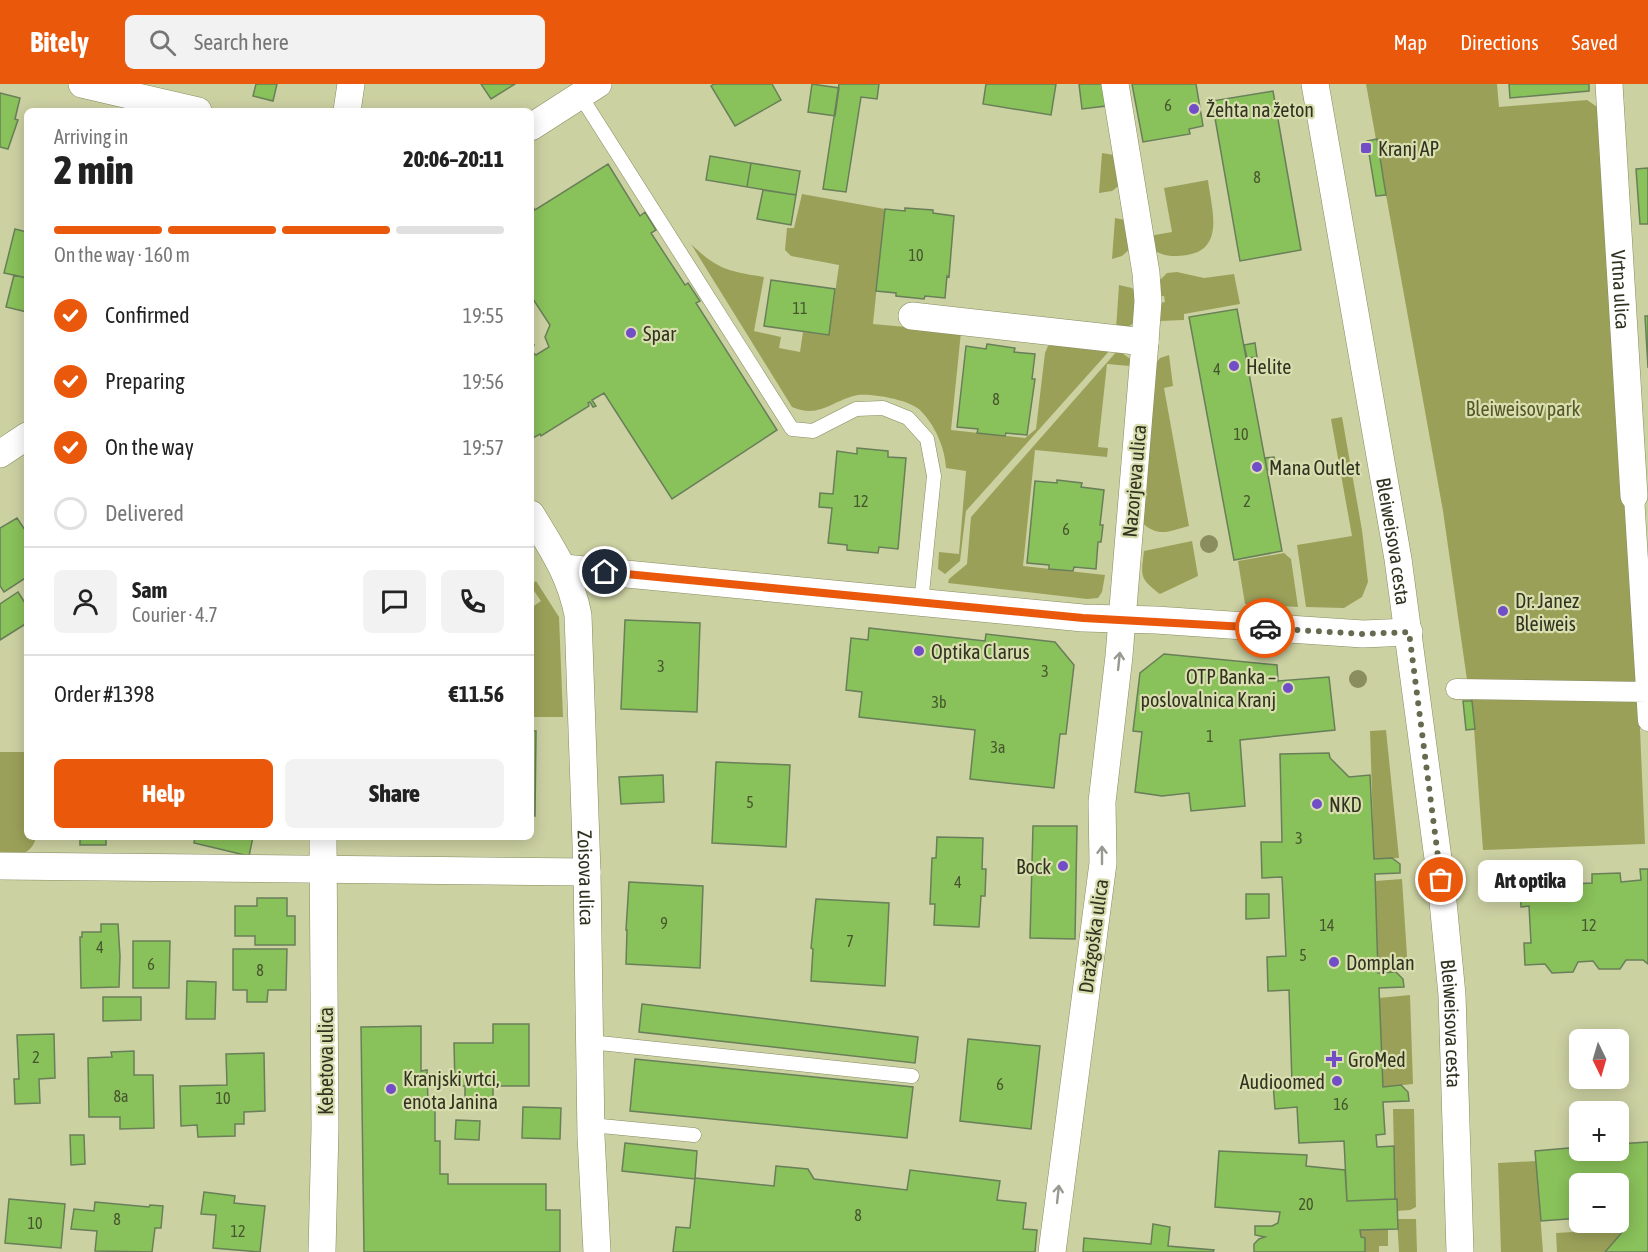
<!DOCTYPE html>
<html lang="en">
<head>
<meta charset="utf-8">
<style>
  :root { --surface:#fff; --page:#f2f2f2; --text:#222; --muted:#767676; --line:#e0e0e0; --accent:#ea580c }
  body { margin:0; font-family:"Asap Condensed",sans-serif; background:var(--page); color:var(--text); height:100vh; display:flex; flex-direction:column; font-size:22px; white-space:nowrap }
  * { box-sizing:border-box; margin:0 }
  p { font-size:20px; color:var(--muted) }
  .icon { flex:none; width:33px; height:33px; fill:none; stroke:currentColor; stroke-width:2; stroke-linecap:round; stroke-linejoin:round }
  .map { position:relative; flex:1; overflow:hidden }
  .sheet { position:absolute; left:24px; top:24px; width:510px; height:732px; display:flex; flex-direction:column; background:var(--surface); border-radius:9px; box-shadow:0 3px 15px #0003 }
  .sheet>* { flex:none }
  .needle { width:39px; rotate:175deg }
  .fabs { position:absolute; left:1569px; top:945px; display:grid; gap:12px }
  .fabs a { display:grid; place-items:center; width:60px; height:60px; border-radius:9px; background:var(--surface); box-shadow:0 3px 15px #0003; font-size:30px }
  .pin { position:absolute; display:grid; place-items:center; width:51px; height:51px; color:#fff; margin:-26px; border:3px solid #fff; border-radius:50%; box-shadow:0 2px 6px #0007 }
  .courier { position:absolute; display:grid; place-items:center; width:60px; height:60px; margin:-30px; border:4px solid #ea580c; border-radius:50%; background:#fff; color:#222; box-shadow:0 2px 8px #0007 }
  .bubble { position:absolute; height:42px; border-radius:9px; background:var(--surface); box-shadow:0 3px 15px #0003; font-size:20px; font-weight:800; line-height:42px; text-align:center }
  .headline em { font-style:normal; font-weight:800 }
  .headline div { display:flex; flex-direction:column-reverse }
  .headline { display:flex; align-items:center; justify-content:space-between; height:102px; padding:0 30px }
  h1 { font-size:39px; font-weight:800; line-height:45px }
  .bar { display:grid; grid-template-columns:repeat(4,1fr); gap:9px 6px; align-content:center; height:72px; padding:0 30px }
  .bar i { height:8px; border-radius:4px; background:var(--line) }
  .bar .active { background:var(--accent) }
  .bar p { grid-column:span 4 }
  .line { display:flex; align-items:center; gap:15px; padding:0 30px; border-top:2px solid var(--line) }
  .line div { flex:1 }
  .round { display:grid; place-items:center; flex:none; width:63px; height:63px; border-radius:9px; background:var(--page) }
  ol { padding:0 30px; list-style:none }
  li { display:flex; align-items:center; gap:18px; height:66px }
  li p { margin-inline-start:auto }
  li .icon { padding:6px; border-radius:50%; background:var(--accent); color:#fff; stroke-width:4 }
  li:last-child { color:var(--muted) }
  li i { width:33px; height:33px; border:3px solid var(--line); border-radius:50% }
  .button { display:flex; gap:12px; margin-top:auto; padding:12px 30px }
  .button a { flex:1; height:69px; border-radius:9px; background:var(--accent); color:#fff; font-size:24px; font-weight:800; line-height:69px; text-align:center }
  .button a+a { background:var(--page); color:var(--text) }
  header { display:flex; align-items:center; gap:36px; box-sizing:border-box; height:84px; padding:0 30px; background:var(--accent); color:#fff }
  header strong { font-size:28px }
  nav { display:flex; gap:33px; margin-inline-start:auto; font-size:21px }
  .search { width:420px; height:54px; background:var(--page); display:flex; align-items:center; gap:15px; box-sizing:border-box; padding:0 21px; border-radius:9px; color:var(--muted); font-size:22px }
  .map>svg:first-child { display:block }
</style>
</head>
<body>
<header>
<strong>Bitely</strong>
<div class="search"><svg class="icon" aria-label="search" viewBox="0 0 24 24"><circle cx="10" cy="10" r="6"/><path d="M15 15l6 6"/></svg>Search here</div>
<nav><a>Map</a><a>Directions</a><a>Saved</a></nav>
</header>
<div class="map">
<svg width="1648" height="1168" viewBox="0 0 1648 1168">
  <rect width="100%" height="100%" fill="#ccd1a2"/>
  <path fill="#9ba059" d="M1366 0H1497L1499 23 1587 16 1606 29 1638 600 1645 760 1483 766 1472 617H1470L1443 427Z
    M1102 69 1114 71 1121 100 1112 107 1099 109Z
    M1208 96C1211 123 1226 165 1187 171 1173 173 1164 173 1152 165L1149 152 1172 148 1164 104Z
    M802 110 885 125 873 240 961 248 951 346 1025 354 1036 345 1045 269 1048 262 1054 260 1111 265 966 427 960 477 945 490 938 485 939 468 959 470 966 387 946 384C945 364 935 341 920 326 910 316 872 309 858 311 832 316 820 335 792 323L691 160C718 186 728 187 764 193L754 247 781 253 779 264 800 268 803 248 829 251 839 181 791 172 785 166 787 144H794Z
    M1115 134 1125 136 1131 164 1122 172 1112 175Z
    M1177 188 1204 194 1234 190 1240 220 1184 230V236L1160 237 1159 219 1165 218 1164 212H1159V197L1167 189Z
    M1119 201 1132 204 1140 213 1139 235 1128 243 1116 245Z
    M1118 266 1133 277 1130 282 1107 280 1098 363 1108 364 1107 373 1035 366 1023 482 1105 491 1102 508 1098 514 1087 515 948 499 949 495 967 480 971 433Z
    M1169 271 1173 302 1164 304 1189 442C1170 447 1159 454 1142 439L1155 281 1160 274Z
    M1342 333 1362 446 1368 498 1362 513 1344 524 1306 523 1297 461 1352 452 1331 335Z
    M1192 457 1198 492 1160 510C1139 494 1141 492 1144 467Z
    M1284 469 1291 475 1298 523 1245 520 1238 477Z
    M536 497 559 533 563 633H531V524L541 517 532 504V500Z
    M1386 646 1399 774 1374 775 1370 647Z
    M0 668H27V753H36C33 770 15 776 0 768Z
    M1402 795 1408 887 1378 889 1375 797Z
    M1410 911 1413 1000 1383 1003 1379 914Z
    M1393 1025H1414L1416 1123 1410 1126 1397 1127V1115H1395Z
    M1536 1077 1543 1168H1501L1498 1079Z
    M1397 1135H1416L1417 1168H1399Z
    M1388 1145V1162H1379V1168H1365V1154L1361 1153 1360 1146Z
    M1625 1145 1605 1168H1557L1556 1149Z"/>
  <path fill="#89c15a" stroke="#697f59" stroke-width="1.5" d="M256 0H277L273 17 253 12Z
    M481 0H515L491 15Z
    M714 0H772L781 16 735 42 711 2Z
    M812 0 839 4 835 32 808 28Z
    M839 0H879L877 15 861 13 846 108 823 105Z
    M986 0H1056L1051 31 983 20Z
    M1079 0H1103L1106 22 1082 25Z
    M1132 0H1196L1203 42 1189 45 1190 50 1143 58Z
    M1509 0H1589V7L1510 14Z
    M1273 7 1301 166 1240 177 1212 17Z
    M0 9 20 14 15 35 18 36 8 65 0 63Z
    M1377 55 1386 111 1376 112 1367 57Z
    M710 72 751 79 747 103 706 96Z
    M751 79 800 87 796 111 747 103Z
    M608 80 640 132 645 128 656 146 651 149 685 201 688 199 700 217 696 219 777 346 672 415 604 309 592 316 596 322 593 323 590 318 588 319 589 322 541 352 540 350 531 355V260L534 261 531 267 536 271 549 263 545 253 550 241 531 212V124L533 123 535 126Z
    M1648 84V140H1640L1636 85Z
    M763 106 796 111 791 141 757 135Z
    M905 124 933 126V129L954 132 949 193 947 192 945 214 925 212 924 215 896 212V209L876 207 885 125 905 127Z
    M15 145 27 148V194L4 189Z
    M14 191 27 194V228L6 223Z
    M771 196 835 205 829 251 764 242Z
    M1237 225 1282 467 1234 476 1189 233Z
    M1645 232H1648V284Z
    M1255 259 1257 273 1247 274 1244 261Z
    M987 260 1015 264 1014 268 1035 270 1032 295H1035L1027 351 1006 349 1005 352 977 349 978 345 957 343 966 262 986 265Z
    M857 364 888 367V373L906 374 898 465 879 463 878 469 847 466V461L828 459 832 424 819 423 820 409 833 410 837 367 857 370Z
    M1274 373 1276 384 1267 386 1265 374Z
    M1057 396 1082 399 1081 403 1104 406 1100 441H1103L1102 450 1101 458H1098L1096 485 1074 483 1073 487 1049 485V481L1027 479 1035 397 1057 399Z
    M17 434 27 449V493L4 508 0 502V444Z
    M18 508 27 522V539L0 556V520Z
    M625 536 700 539 697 628 621 625Z
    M869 544 985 557 986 550 1055 558 1074 581 1066 650H1060L1054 704 970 695 975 646 859 633 862 608 846 606 851 554 868 556Z
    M1164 570 1277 581 1278 597 1329 593 1335 646 1240 656 1245 722 1191 727 1189 709 1162 712 1135 708 1142 648 1133 647 1140 589Z
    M1463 617H1472L1475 645 1466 646Z
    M531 647H536L535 732H531Z
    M1329 669 1330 674 1349 693 1370 691 1374 775 1392 774 1400 780V789L1375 790 1378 889 1396 888 1403 895 1404 903 1379 904 1383 1003 1401 1001 1408 1008 1409 1017 1383 1018 1385 1050 1376 1051 1377 1063 1394 1062 1395 1115 1347 1117 1344 1057 1299 1059 1297 1023 1275 1025 1273 1000 1292 999 1289 906 1268 907 1267 873 1286 872 1282 793 1262 794 1261 758H1282L1280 670Z
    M716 678 790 681 786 763 712 759Z
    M663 691 664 718 621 720 619 693Z
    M1033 742H1077L1075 855 1030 854Z
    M80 753H106V761H80Z
    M195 753H253L249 772 194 759Z
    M937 753 983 754 982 785H986L985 812H981L979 843 934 841 935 820H930L932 774H936Z
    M1640 785H1648V880L1643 876H1626L1620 885H1599L1593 877 1578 878 1573 888 1552 889 1545 880 1525 881 1524 859H1531L1529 822 1521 823 1520 802 1542 801V792L1569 791V800L1592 799V790L1620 789 1621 798 1641 796Z
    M629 798 703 802 700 884 626 880 627 846H626Z
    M1246 810H1269V834L1246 835Z
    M257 814H287V832H295V861H255V852H235V822H257Z
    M816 815 889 819 885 902 811 897 813 865 811 864Z
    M101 840H118L120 872 119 903 81 904 80 853H82V848H101Z
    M133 857H170L169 904H133Z
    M233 865H287L286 906H268L267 918H247V906H233Z
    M187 897 216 898 215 935H186Z
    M103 913H141V936L103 937Z
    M642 920 918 953 915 979 639 948Z
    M493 940H529V1002H493V1014L465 1015V1002H455L454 959H493Z
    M421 942V987L427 986 428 1019H435V1057H440V1090H448V1100H546V1126H560V1168H364L361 943Z
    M54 950 55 994 39 995 40 1019 15 1020 14 995H19L17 951Z
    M968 955 1040 962 1031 1045 960 1037Z
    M134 967V991H153L154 1044 120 1045V1033H89L88 974 112 973 111 968Z
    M264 969 265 1027 244 1028V1040H235V1052L198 1053 197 1041 181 1042 180 1002 227 1001 226 970Z
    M635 975 913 1003 907 1054 630 1027Z
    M523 1023 561 1024 560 1055 522 1054Z
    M456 1036 480 1037 479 1056 455 1055Z
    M70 1051H84L85 1080 71 1081Z
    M1648 1058V1168H1605L1625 1145 1627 1131H1618V1100H1580V1134L1541 1137 1535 1067 1580 1063V1066H1618V1060Z
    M625 1059 697 1067 695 1095 622 1087Z
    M1219 1067 1307 1071 1306 1082 1345 1086 1347 1117 1397 1115 1398 1145 1360 1146 1361 1153 1365 1154V1168H1254V1160L1259 1155 1265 1153 1255 1151V1142H1272L1278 1139 1280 1128 1215 1123Z
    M776 1082 808 1085 814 1095 907 1106 910 1086 1000 1097 997 1116 1026 1119 1023 1145 1037 1146 1035 1168H673L676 1143 690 1144 695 1094 774 1102Z
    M204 1108 235 1112 234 1119 265 1122 260 1168 213 1164 216 1131 201 1130Z
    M9 1115 65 1120 61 1164 5 1159Z
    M95 1118 149 1123 150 1121 163 1122 161 1144H155L152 1168 95 1167 97 1147 71 1145 74 1125 94 1127Z
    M1153 1140 1170 1143 1168 1162 1214 1166 1213 1168H1083L1084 1154 1151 1160Z"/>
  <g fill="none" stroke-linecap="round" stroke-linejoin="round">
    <defs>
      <path id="service" d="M580 11 792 345 813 347 856 325 883 324 908 334 927 355 934 392 921 519
        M590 958 912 992
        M591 1041 694 1051"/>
      <path id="pedestrian" d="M1634 412 1648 637
        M1456 605 1648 608"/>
      <g id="minor">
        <path d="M82 0 198 27"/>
        <path d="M1115 0 1146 189 1148 217 1145 258"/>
        <path id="s1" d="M1315 0 1398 475 1441 797 1452 911 1460 1168"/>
        <path id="s2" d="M1609 0 1634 412"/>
        <path d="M347 27 351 0"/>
        <path d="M531 43 598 0"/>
        <path d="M912 232 1145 258 1119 572 1102 718 1103 779 1052 1168"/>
        <path d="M0 370 27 352"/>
        <path id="s3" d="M531 430C552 465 570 490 578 531L587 788 591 1052 597 1168"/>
        <path d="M564 484 1083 534 1156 536 1363 550 1409 548"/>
        <path d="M0 782 587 788"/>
        <path d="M322 1168 325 1044 323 753"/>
      </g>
    </defs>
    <use href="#service" stroke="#878b5e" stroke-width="15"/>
    <use href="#pedestrian" stroke="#878b5e" stroke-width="21"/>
    <use href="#minor" stroke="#878b5e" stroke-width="28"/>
    <use href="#service" stroke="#fff" stroke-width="14"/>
    <use href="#pedestrian" stroke="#fff" stroke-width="20"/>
    <use href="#minor" stroke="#fff" stroke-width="27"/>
  </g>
  <g fill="#8a8e5e">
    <circle cx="1209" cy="460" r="9"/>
    <circle cx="1358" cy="595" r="9"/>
  </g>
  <defs><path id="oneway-shaft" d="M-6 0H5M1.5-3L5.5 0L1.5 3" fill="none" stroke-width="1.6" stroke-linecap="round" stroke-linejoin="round" transform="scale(1.5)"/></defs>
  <g stroke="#989990">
    <use href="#oneway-shaft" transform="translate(1119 577) rotate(-84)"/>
    <use href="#oneway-shaft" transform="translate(1102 771) rotate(-90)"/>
    <use href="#oneway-shaft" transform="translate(1058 1110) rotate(-84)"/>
  </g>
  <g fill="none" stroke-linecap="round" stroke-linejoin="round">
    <path stroke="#676a4e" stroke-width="6" stroke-dasharray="0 10.8" d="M1265 544 1363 550 1409 548 1441 796"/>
    <path stroke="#ea580c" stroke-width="8" d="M605 488 1083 534 1265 544"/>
  </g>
  <g fill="#714ec7" stroke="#d9deaf" stroke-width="2">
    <circle cx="1194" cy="25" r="6"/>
    <rect x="1360" y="58" width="12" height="12" rx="3"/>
    <circle cx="631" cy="249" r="6"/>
    <circle cx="1234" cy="282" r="6"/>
    <circle cx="1257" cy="383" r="6"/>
    <circle cx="1503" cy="527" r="6"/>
    <circle cx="919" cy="567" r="6"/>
    <circle cx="1288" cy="604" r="6"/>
    <circle cx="1317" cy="720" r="6"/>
    <circle cx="1063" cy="782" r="6"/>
    <circle cx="1334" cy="878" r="6"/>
    <path d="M1331 966h6v6h6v6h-6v6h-6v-6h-6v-6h6z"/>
    <circle cx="1337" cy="997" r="6"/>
    <circle cx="391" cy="1005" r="6"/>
  </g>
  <g text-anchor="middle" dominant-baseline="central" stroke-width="4.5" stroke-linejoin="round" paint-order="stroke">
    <g font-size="16" fill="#47562e">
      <text x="1168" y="21">6</text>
      <text x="1257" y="93">8</text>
      <text x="916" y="171">10</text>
      <text x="800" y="224">11</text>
      <text x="1217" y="285">4</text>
      <text x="996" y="315">8</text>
      <text x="1241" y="350">10</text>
      <text x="861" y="417">12</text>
      <text x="1247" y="417">2</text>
      <text x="1066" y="445">6</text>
      <text x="661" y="582">3</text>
      <text x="1045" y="587">3</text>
      <text x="939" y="618">3b</text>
      <text x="1210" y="652">1</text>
      <text x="998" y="663">3a</text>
      <text x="750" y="718">5</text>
      <text x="1299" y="754">3</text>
      <text x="958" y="798">4</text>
      <text x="664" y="839">9</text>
      <text x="1327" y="841">14</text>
      <text x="1589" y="841">12</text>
      <text x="850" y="857">7</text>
      <text x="100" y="863">4</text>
      <text x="1303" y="871">5</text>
      <text x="151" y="880">6</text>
      <text x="260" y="886">8</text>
      <text x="36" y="973">2</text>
      <text x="1000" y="1000">6</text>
      <text x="121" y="1012">8a</text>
      <text x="223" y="1014">10</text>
      <text x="1341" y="1020">16</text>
      <text x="1306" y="1120">20</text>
      <text x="858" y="1131">8</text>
      <text x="117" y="1135">8</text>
      <text x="35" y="1139">10</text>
      <text x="238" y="1147">12</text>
    </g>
    <g font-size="20" fill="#313320" stroke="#d9deaf" text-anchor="start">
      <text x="1206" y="25">Žehta na žeton</text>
      <text x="1378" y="64">Kranj AP</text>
      <text x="643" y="249">Spar</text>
      <text x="1246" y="282">Helite</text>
      <text x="1269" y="383">Mana Outlet</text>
      <text x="1515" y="516">Dr. Janez<tspan x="1515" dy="23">Bleiweis</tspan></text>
      <text x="931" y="567">Optika Clarus</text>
      <text x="1276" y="592" text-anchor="end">OTP Banka –<tspan x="1276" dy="23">poslovalnica Kranj</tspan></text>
      <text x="1329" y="720">NKD</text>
      <text x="1051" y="782" text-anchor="end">Bock</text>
      <text x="1346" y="878">Domplan</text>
      <text x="1348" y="975">GroMed</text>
      <text x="403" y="994">Kranjski vrtci,<tspan x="403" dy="23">enota Janina</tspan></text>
      <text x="1325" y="997" text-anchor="end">Audioomed</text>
    </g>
    <g font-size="20" fill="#313320" stroke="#d9deaf">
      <text stroke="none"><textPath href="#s2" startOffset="206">Vrtna ulica</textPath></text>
      <text transform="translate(1134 397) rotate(-85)">Nazorjeva ulica</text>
      <text stroke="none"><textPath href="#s1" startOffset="464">Bleiweisova cesta</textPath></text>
      <text stroke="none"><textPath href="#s3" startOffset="375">Zoisova ulica</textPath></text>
      <text transform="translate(1093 852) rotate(-82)">Dražgoška ulica</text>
      <text stroke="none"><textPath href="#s1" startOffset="950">Bleiweisova cesta</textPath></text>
      <text transform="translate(325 977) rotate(-90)">Kebetova ulica</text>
    </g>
    <g font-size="20" fill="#545726" stroke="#d9deaf">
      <text x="1523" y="324">Bleiweisov park</text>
    </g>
  </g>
</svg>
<div class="fabs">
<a><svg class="needle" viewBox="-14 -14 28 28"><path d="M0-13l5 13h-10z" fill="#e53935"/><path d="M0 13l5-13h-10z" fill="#767676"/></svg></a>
<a>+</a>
<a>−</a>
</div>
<div class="pin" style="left:1441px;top:796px;background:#ea580c"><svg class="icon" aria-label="bag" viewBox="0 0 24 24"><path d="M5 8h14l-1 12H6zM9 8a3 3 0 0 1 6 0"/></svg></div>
<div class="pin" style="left:605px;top:488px;background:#1f2937"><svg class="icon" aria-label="home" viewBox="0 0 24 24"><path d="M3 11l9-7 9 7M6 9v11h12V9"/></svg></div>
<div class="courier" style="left:1265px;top:544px"><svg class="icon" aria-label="car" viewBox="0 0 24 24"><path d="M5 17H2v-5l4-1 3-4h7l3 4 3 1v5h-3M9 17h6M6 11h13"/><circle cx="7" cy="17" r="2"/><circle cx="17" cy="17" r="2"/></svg></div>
<div class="bubble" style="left:1478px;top:776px;width:105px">Art optika</div>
<section class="sheet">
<div class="headline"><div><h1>2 min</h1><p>Arriving in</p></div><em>20:06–20:11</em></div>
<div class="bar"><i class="active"></i><i class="active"></i><i class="active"></i><i></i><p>On the way · 160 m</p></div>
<ol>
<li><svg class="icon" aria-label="check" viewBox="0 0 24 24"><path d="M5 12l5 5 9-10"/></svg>Confirmed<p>19:55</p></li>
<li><svg class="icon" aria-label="check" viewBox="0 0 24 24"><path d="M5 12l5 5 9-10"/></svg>Preparing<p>19:56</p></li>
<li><svg class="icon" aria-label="check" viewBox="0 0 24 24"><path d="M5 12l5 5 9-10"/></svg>On the way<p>19:57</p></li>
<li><i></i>Delivered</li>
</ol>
<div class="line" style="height:108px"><a class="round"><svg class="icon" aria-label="person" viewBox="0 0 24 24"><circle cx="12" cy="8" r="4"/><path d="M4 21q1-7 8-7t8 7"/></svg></a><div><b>Sam</b><p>Courier · 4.7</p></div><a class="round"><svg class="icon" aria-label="chat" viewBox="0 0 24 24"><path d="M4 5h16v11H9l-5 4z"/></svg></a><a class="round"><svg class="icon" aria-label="phone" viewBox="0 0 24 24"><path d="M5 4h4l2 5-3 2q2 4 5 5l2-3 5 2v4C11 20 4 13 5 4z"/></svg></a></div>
<div class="line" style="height:78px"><div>Order #1398</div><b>€11.56</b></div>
<div class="button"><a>Help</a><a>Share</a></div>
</section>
</div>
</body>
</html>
